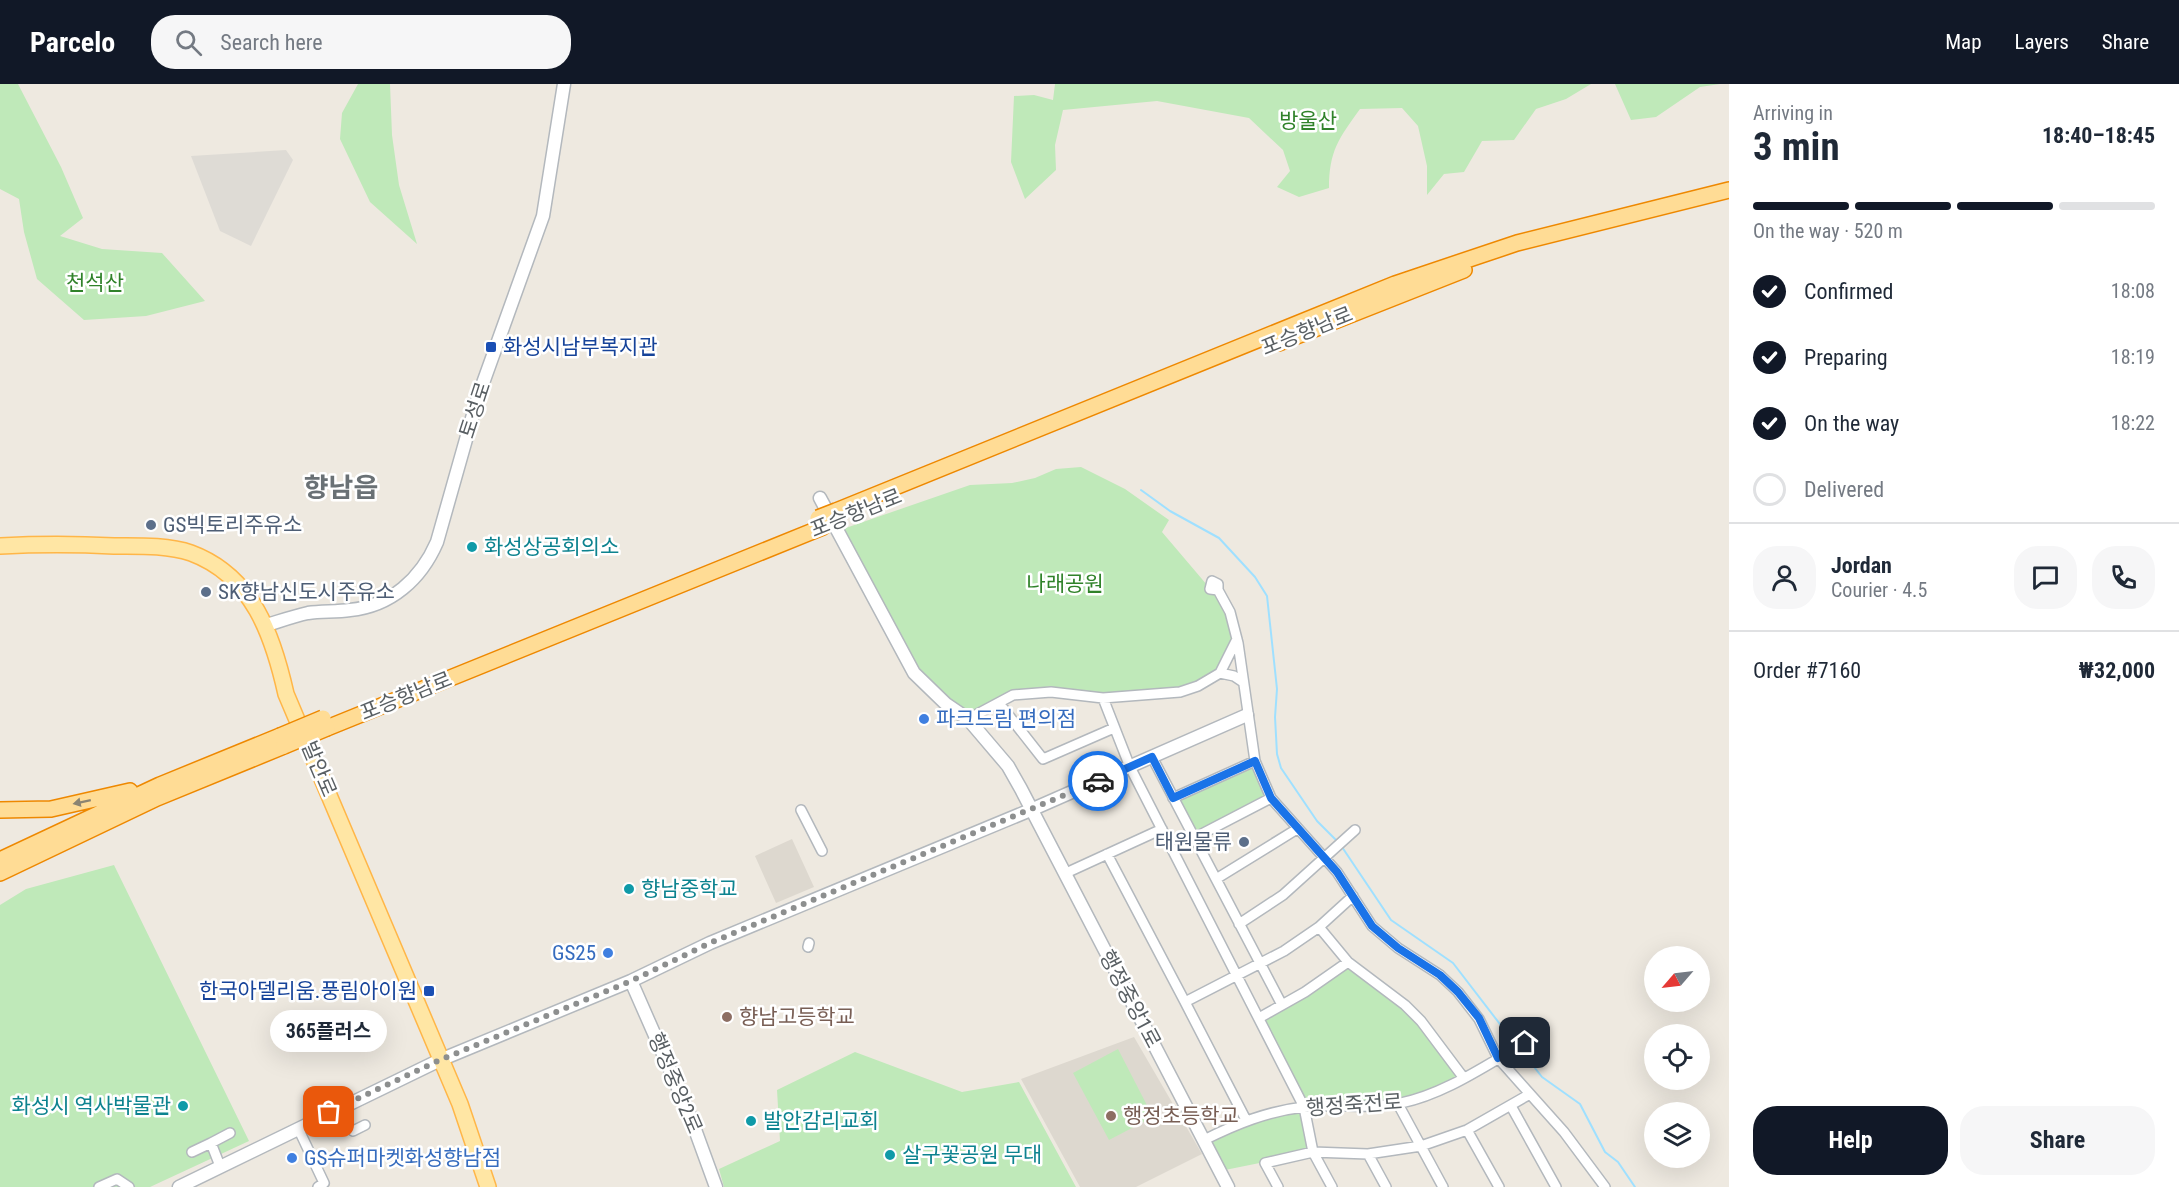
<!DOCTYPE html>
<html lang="en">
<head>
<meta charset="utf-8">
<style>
  :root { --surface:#fff; --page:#f6f6f7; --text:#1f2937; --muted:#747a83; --line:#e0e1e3; --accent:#111827 }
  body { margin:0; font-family:"Roboto Condensed","Noto Sans KR",sans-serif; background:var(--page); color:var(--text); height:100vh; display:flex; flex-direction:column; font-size:22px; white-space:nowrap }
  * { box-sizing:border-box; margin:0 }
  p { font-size:20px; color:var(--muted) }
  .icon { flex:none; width:33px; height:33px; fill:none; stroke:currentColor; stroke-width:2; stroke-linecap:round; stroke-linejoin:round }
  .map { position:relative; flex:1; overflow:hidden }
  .panel { display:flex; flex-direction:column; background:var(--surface); width:450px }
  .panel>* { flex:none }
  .needle { width:39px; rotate:242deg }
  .controls { position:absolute; left:1644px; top:862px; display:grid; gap:12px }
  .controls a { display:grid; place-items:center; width:66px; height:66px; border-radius:50%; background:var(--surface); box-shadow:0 6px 24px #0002; font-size:30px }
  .pin { position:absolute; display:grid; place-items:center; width:51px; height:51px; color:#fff; margin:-26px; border-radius:12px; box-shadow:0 3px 9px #0006 }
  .courier { position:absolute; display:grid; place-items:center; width:60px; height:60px; margin:-30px; border:4px solid #1a73e8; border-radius:50%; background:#fff; color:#222; box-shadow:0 2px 8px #0007 }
  .bubble { position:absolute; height:42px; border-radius:21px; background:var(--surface); box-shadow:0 6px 24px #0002; font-size:20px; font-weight:700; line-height:42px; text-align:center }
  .summary em { font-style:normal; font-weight:700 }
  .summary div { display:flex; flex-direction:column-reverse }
  .summary { display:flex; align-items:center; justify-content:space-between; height:102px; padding:0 24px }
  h1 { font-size:39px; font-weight:700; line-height:45px }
  .bar { display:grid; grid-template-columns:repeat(4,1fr); gap:9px 6px; align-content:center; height:72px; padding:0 24px }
  .bar i { height:8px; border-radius:4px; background:var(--line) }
  .bar .on { background:var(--accent) }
  .bar p { grid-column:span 4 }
  .line { display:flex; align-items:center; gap:15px; padding:0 24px; border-top:2px solid var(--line) }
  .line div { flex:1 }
  .round { display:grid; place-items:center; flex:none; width:63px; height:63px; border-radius:24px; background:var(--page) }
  ol { padding:0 24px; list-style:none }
  li { display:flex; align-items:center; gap:18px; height:66px }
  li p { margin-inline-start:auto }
  li .icon { padding:6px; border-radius:50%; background:var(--accent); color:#fff; stroke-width:4 }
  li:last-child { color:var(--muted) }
  li i { width:33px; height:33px; border:3px solid var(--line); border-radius:50% }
  .button { display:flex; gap:12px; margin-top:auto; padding:12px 24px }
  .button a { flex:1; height:69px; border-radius:24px; background:var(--accent); color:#fff; font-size:24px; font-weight:700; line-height:69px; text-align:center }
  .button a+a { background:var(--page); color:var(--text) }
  header { display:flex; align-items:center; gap:36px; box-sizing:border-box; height:84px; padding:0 30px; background:var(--accent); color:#fff }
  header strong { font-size:28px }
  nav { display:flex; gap:33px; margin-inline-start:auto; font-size:21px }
  .search { width:420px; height:54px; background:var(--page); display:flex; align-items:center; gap:15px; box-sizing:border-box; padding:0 21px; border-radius:24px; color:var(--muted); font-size:22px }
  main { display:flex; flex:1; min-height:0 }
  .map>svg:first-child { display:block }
</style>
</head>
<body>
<header>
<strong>Parcelo</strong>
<div class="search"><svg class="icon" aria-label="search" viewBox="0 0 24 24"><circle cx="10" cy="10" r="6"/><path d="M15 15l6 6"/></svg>Search here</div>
<nav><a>Map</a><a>Layers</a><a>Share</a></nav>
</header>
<main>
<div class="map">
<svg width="1729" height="1103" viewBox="0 0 1729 1103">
  <rect width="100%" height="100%" fill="#eee9e0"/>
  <path fill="#dedbd5" d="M286 66 293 76 251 162 220 147 191 72Z"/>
  <path fill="#ddd8cf" d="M792 755 814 803 776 819 755 772Z
    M1134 953 1202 1070 1136 1103H1080L1021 995Z"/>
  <path fill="#bfe9b9" d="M0 0H18L61 83 83 134 60 152 102 165 162 169 205 217 146 232 84 236 37 195 24 148 19 115 0 105Z
    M358 0H390L392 51 399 101 417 160 370 118 340 55 342 29Z
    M1055 0H1591L1566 15 1536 25 1514 56 1482 57 1464 88 1444 90 1427 111V82L1418 42 1402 24 1360 25C1339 54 1329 67 1329 104L1299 113 1277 103 1290 87 1283 66 1249 34 1157 17 1063 26 1055 61 1056 86 1025 115 1011 78 1014 12 1034 11 1053 16Z
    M1615 0H1720L1700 3 1656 33 1631 36Z
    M1081 383 1125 405 1169 436 1162 448 1230 528 1237 555 1220 589 1198 602 1103 614 1013 611 968 635 928 603 837 447 970 401 1012 399 1035 394 1056 385Z
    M1255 677 1271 714 1194 754 1173 714Z
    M114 781 249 1057 150 1103H0V821L26 805Z
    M1348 878 1405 921 1463 993 1413 1017 1305 1023 1313 1068 1220 1087 1204 1056 1246 1036 1304 1023 1259 934Z
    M1118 965 1153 1033 1109 1056 1073 989Z
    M855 968 962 1008 1019 998 1076 1103H724L719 1085 780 1057 777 1006Z"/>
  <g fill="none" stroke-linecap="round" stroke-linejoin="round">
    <path stroke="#9fe0ff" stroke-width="2" d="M1141 406 1170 427 1219 454 1255 493 1267 512 1277 605 1275 633 1277 670 1281 684 1317 737 1338 758
      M1342 763 1391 836 1453 879 1516 961
      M1520 965 1542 993 1580 1020 1605 1068 1618 1078 1635 1103"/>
    <defs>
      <path id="minor" d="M1218 506 1210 505 1212 497 1218 500V506L1230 528 1238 559 1255 677 1271 714 1337 788 1372 842 1398 864 1440 891 1458 908 1479 935 1498 974 1564 1048 1605 1103
        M1220 589 1237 555
        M1103 614 1130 683 1304 1023 1313 1068 1332 1103
        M999 619 1043 675 1114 644
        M968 635 1013 611 1051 608 1103 614 1180 608 1198 602 1220 589 1234 592 1243 598
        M1152 673 1282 921
        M1173 714 1255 677
        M801 726 822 767
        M1194 754 1271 714
        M1107 770 1185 918
        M1066 789 1162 745
        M1216 795 1297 745
        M1239 840 1283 811 1355 746
        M808 863 809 859
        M1348 878 1319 843 1353 812
        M1259 934 1305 908 1348 878 1405 921 1421 937 1463 993
        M1398 1020 1443 1103
        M1511 1022 1556 1103
        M1246 1036 1185 918 1284 867 1319 843
        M298 1044 324 1099 318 1103
        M1467 1046 1499 1103
        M353 1047 365 1041
        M1204 1056C1236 1040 1268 1027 1304 1023 1336 1019 1369 1026 1401 1019 1445 1010 1486 981 1525 959
        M211 1059 230 1049
        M192 1068 211 1059 220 1082
        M1368 1070 1386 1103
        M99 1103 117 1095 129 1103
        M1278 1103 1265 1079 1313 1068 1368 1070 1421 1062 1467 1046 1530 1010"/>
      <path id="tertiary" d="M820 414 914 589 946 620 968 635 1008 682 1021 705 1228 1103
        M267 541C280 537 294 532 308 529 321 527 336 528 350 526 391 522 421 495 437 458L478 313 543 132 564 0
        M631 897 689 1029 716 1103
        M179 1103 440 976 631 897 710 859 1033 725 1247 631"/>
      <path id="primary" d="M0 462C38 460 76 460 114 462 139 462 168 461 191 469 253 492 273 552 286 610L460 1020 488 1103"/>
      <path id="trunk" d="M1279 259 1464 186
        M836 427 1395 200 1517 159 1729 106
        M327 644 823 443
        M0 726 51 725 130 707
        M0 776 160 701 280 652
        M0 789 157 714 284 662"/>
    </defs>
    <use href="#minor" stroke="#b3b8bd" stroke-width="12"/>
    <use href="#tertiary" stroke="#b3b8bd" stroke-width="15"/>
    <use href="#primary" stroke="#ffb648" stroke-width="18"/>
    <use href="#trunk" stroke="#e80" stroke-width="18"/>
    <use href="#minor" stroke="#fff" stroke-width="9"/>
    <use href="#tertiary" stroke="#fff" stroke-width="12"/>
    <use href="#primary" stroke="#ffe6a4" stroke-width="15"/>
    <use href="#trunk" stroke="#ffdc95" stroke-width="15"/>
    <defs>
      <path id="trunk-bridge" d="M818 434 836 427
        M280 652 323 634
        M284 662 327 644"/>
    </defs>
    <use href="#trunk-bridge" stroke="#e80" stroke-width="18" stroke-linecap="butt"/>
    <use href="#trunk-bridge" stroke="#ffdc95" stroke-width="15"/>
  </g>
  <defs><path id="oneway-solid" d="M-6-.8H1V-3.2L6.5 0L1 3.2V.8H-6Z" transform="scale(1.5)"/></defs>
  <use fill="#8b8472" href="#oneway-solid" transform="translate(82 718) rotate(168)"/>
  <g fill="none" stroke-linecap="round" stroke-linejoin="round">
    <path stroke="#8d8f8f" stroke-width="6" stroke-dasharray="0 10.8" d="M329 1028 440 976 631 897 710 859 1098 697"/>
    <path stroke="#1a73e8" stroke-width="8" d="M1098 697 1152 673 1173 714 1255 677 1271 714 1337 788 1372 842 1398 864 1440 891 1458 908 1479 934 1498 974 1525 959"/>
  </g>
  <g fill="#1a4fb4" stroke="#fff" stroke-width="2">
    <rect x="485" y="257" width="12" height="12" rx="3"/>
    <rect x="423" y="901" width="12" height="12" rx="3"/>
  </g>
  <g fill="#5c6f8a" stroke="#fff" stroke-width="2">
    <circle cx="151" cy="441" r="6"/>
    <circle cx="206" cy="508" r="6"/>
    <circle cx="1244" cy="758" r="6"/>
  </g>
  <g fill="#0f9aa8" stroke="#fff" stroke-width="2">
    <circle cx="472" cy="463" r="6"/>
    <circle cx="629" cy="805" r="6"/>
    <circle cx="183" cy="1022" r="6"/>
    <circle cx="751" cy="1037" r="6"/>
    <circle cx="890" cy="1071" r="6"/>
  </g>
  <g fill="#3f7fe0" stroke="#fff" stroke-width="2">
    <circle cx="924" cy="635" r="6"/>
    <circle cx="608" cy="869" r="6"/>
    <circle cx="292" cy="1074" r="6"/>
  </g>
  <g fill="#8d6e63" stroke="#fff" stroke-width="2">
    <circle cx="727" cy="933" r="6"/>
    <circle cx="1111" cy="1032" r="6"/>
  </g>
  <g text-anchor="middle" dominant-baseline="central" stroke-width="5" stroke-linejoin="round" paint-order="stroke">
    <g font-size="21" fill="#30822a" stroke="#fff">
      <text x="1308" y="37">방울산</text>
      <text x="95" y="199">천석산</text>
      <text x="1065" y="500">나래공원</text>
    </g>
    <g font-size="21" fill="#595f63" stroke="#fff">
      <text transform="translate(1307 247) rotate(-22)">포승향남로</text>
      <text transform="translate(475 326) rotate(-72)">토성로</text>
      <text transform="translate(856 429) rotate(-22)">포승향남로</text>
      <text transform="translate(406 612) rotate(-22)">포승향남로</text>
      <text transform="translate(319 685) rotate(67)">발안로</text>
      <text transform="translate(1130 915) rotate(62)">행정중앙1로</text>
      <text transform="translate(675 999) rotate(67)">행정중앙2로</text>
      <text transform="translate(1354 1021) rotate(-4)">행정죽전로</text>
    </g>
    <g font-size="21" fill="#164399" stroke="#fff" text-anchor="start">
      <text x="503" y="263">화성시남부복지관</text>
      <text x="417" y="907" text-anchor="end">한국아델리움.풍림아이원</text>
    </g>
    <g font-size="21" fill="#4e5e75" stroke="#fff" text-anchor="start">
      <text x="163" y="441">GS빅토리주유소</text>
      <text x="218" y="508">SK향남신도시주유소</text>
      <text x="1232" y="758" text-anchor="end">태원물류</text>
    </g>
    <g font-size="21" fill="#0d838f" stroke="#fff" text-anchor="start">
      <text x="484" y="463">화성상공회의소</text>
      <text x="641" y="805">향남중학교</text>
      <text x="171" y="1022" text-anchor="end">화성시 역사박물관</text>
      <text x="763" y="1037">발안감리교회</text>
      <text x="902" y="1071">살구꽃공원 무대</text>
    </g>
    <g font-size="21" fill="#366cbe" stroke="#fff" text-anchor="start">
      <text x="936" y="635">파크드림 편의점</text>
      <text x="596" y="869" text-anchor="end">GS25</text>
      <text x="304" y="1074">GS슈퍼마켓화성향남점</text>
    </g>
    <g font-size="21" fill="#785e54" stroke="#fff" text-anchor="start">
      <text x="739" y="933">향남고등학교</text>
      <text x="1123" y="1032">행정초등학교</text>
    </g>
    <g font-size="27" font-weight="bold" fill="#6a7175" stroke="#fff">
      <text x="341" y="404">향남읍</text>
    </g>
  </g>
</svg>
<div class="controls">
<a><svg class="needle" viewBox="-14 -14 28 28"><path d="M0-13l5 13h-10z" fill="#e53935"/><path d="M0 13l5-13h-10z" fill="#747a83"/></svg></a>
<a><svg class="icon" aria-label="locate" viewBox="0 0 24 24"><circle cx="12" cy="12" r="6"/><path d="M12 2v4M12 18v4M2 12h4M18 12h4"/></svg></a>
<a><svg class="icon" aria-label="layers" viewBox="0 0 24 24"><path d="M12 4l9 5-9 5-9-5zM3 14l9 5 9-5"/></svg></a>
</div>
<div class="pin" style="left:329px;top:1028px;background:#ea580c"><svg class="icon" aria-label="bag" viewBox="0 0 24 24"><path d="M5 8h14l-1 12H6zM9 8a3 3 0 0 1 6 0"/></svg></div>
<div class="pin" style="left:1525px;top:959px;background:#1f2937"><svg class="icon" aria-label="home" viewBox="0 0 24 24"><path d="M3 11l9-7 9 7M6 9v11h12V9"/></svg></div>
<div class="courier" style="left:1098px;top:697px"><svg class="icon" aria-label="car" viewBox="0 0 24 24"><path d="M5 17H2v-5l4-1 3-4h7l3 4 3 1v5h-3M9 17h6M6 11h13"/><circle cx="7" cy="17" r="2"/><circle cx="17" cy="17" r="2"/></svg></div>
<div class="bubble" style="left:270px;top:926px;width:117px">365플러스</div>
</div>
<section class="panel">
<div class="summary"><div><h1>3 min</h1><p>Arriving in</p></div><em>18:40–18:45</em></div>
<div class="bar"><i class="on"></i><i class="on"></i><i class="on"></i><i></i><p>On the way · 520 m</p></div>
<ol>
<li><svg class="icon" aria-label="check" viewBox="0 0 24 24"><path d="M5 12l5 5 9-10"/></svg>Confirmed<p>18:08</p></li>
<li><svg class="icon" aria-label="check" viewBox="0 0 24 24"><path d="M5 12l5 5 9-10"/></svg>Preparing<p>18:19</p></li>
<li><svg class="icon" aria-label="check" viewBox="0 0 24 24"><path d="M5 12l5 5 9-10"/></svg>On the way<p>18:22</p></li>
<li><i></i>Delivered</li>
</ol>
<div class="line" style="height:108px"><a class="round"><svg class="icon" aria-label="person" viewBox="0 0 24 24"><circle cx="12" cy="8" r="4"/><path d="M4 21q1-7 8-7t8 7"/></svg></a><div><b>Jordan</b><p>Courier · 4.5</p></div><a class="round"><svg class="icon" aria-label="chat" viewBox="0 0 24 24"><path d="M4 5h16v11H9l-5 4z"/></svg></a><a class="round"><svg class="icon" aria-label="phone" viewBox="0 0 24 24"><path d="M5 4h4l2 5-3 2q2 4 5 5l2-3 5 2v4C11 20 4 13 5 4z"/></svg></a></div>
<div class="line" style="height:78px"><div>Order #7160</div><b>₩32,000</b></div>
<div class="button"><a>Help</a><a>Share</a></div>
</section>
</main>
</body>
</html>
